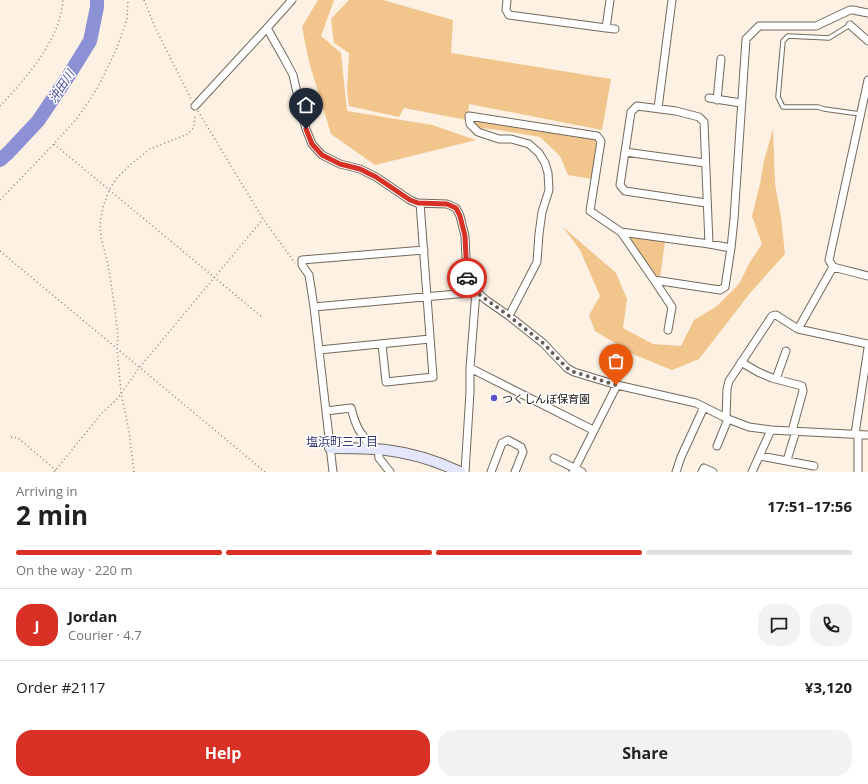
<!DOCTYPE html>
<html lang="en">
<head>
<meta charset="utf-8">
<style>
  :root { --surface:#fff; --page:#f2f2f2; --text:#202124; --muted:#757577; --line:#e0e0e0; --accent:#d93025 }
  body { margin:0; font-family:"Open Sans","Noto Sans JP",sans-serif; background:var(--page); color:var(--text); height:100vh; display:flex; flex-direction:column; font-size:15px; white-space:nowrap }
  * { box-sizing:border-box; margin:0 }
  p { font-size:13px; color:var(--muted) }
  .icon { flex:none; width:22px; height:22px; fill:none; stroke:currentColor; stroke-width:2; stroke-linecap:round; stroke-linejoin:round }
  .map { position:relative; height:472px; overflow:hidden }
  .sheet { display:flex; flex-direction:column; background:var(--surface); flex:1 }
  .sheet>* { flex:none }
  .pin { position:absolute; display:grid; place-items:center; width:34px; height:34px; color:#fff; margin:-41px -17px; border-radius:50% 50% 50% 0; rotate:-45deg; box-shadow:0 0 4px #0007 }
  .pin .icon { rotate:45deg }
  .courier { position:absolute; display:grid; place-items:center; width:40px; height:40px; margin:-20px; border:3px solid #d93025; border-radius:50%; background:#fff; color:#222; box-shadow:0 1px 5px #0007 }
  .headline em { font-style:normal; font-weight:700 }
  .headline div { display:flex; flex-direction:column-reverse }
  .headline { display:flex; align-items:center; justify-content:space-between; height:68px; padding:0 16px }
  h1 { font-size:26px; font-weight:700; line-height:30px }
  .bar { display:grid; grid-template-columns:repeat(4,1fr); gap:6px 4px; align-content:center; height:48px; padding:0 16px }
  .bar i { height:5px; border-radius:3px; background:var(--line) }
  .bar .active { background:var(--accent) }
  .bar p { grid-column:span 4 }
  .line { display:flex; align-items:center; gap:10px; padding:0 16px; border-top:1px solid var(--line) }
  .line div { flex:1 }
  .round { display:grid; place-items:center; flex:none; width:42px; height:42px; border-radius:16px; background:var(--page) }
  .primary-button { display:flex; gap:8px; margin-top:auto; padding:8px 16px }
  .primary-button a { flex:1; height:46px; border-radius:16px; background:var(--accent); color:#fff; font-size:16px; font-weight:700; line-height:46px; text-align:center }
  .primary-button a+a { background:var(--page); color:var(--text) }
  .map>svg:first-child { display:block }
</style>
</head>
<body>
<div class="map">
<svg width="868" height="472" viewBox="0 0 868 472">
  <rect width="100%" height="100%" fill="#fcf1e3"/>
  <path fill="#f2c58c" d="M318 0H334L321 36 341 53 347 111 432 125 476 140 375 165 331 134 309 62 302 27Z
    M349 0H383L453 20 451 53 611 79 602 130 469 104 467 120 404 108 399 117 349 106 347 91 349 53 334 43 331 19Z
    M474 119 594 138 598 142 592 179 568 175 560 156 540 137 500 130 480 128 473 122Z
    M773 129 775 184 781 218 785 254 751 292 699 359 672 370 635 355 595 331 589 315 600 296 580 250 563 227 616 273 627 299 623 328 653 344 681 346 694 320 717 306 739 284 750 262 762 244 752 216 760 184 764 161Z
    M632 237 665 242 660 278 657 277 630 239Z"/>
  <g fill="none" stroke-linecap="round" stroke-linejoin="round">
    <path stroke="#8b91d4" stroke-width="14" d="M0 160 8 153 38 121 69 75 90 41 97 7V0"/>
    <defs>
      <path id="lane" d="M850 25 829 38 788 36 783 41 778 97 783 107H818L824 109 860 114"/>
      <path id="street" d="M507 0 506 10 509 15 606 28 610 0
        M850 25 868 41
        M267 28 285 60 293 75 300 106 306 129 312 144 322 155 340 164 360 169 376 177 410 200 417 203 447 204 456 208 460 216 465 236 467 281 476 291 486 300 509 316 543 343 567 368 574 372 617 385 696 403 728 419 749 427 771 430 868 435
        M606 28 615 29
        M868 80 829 260 833 267 868 276
        M709 98 741 103
        M717 100 721 59
        M195 106 267 28 292 0
        M658 108 672 0
        M625 152 705 163
        M706 203 625 191 620 185 631 112 637 106 676 111 699 117 704 122 709 244
        M621 232 709 244 731 248
        M654 280 672 307 668 330
        M314 307 468 293 476 291 470 368V392L465 472
        M509 316 537 262 539 234 542 212 549 190 548 173 545 163 539 153 529 144 511 139H499L478 132 470 124 469 116 597 136 601 141 590 211 621 232 654 280 720 290 725 287 731 248 734 219 746 39 759 26H816L850 10H853L868 13
        M798 329 833 267
        M382 344 386 382 433 377 420 203
        M319 350 430 339
        M741 362 758 372 772 378 802 386 803 391 792 431
        M470 368 593 430
        M776 379 786 351
        M326 411 351 408C353 415 355 423 359 430 364 438 368 439 367 449
        M726 418 727 389 729 381 772 316 776 315 798 329 868 344
        M855 434 868 348
        M858 434V472
        M717 446 728 419
        M378 449 379 458 390 472
        M760 456 814 466
        M554 458 582 472
        M787 460 796 431
        M333 472 314 307 309 275 302 265V260L424 250
        M491 472 502 443 508 440 521 447 523 452 515 472
        M573 472 617 385
        M676 472 681 457 704 407
        M702 472 704 468 713 472
        M752 472 771 430"/>
      <path id="secondary" d="M330 448C349 448 367 448 386 450 411 453 437 461 460 472"/>
    </defs>
    <use href="#lane" stroke="#72695d" stroke-width="5.5"/>
    <use href="#street" stroke="#72695d" stroke-width="9"/>
    <use href="#secondary" stroke="#72695d" stroke-width="12"/>
    <path stroke="#8e867d" stroke-width="1.5" stroke-dasharray="1 3" stroke-linecap="butt" d="M144 0 155 27 191 99
      M0 106C26 78 60 41 63 0
      M198 111 263 219 295 263
      M54 144 262 317
      M0 200 54 144 78 117 97 89 116 50 127 19 128 0
      M0 251 265 472
      M11 437 18 438 58 472
      M54 472 102 413 118 398 139 368 263 219
      M134 472 129 432 121 392 117 349 118 336 114 303 108 264 101 238 100 224 103 207 109 190 116 179 131 164 150 149 188 134 194 127 195 114"/>
    <use href="#lane" stroke="#fff" stroke-width="3.5"/>
    <use href="#street" stroke="#fff" stroke-width="7"/>
    <use href="#secondary" stroke="#e4e6fc" stroke-width="10"/>
  </g>
  <g fill="none" stroke-linecap="round" stroke-linejoin="round">
    <path stroke="#666058" stroke-width="4" stroke-dasharray="0 7.2" d="M467 278V281L480 295 509 316 543 343 567 368 574 372 616 385"/>
    <path stroke="#d93025" stroke-width="5" d="M306 129 312 144 322 155 340 164 360 169 376 177 410 200 418 203 447 204 456 208 460 216 465 236 467 278"/>
  </g>
  <circle fill="#5652ca" stroke="#fff" stroke-width="1.5" cx="494" cy="398" r="4"/>
  <g text-anchor="middle" dominant-baseline="central" stroke-width="3" stroke-linejoin="round" paint-order="stroke">
    <g font-size="11" fill="#15120d" stroke="#fff" text-anchor="start">
      <text x="502" y="398">つくしんぼ保育園</text>
    </g>
    <g font-size="12" font-style="italic" fill="#48499b" stroke="#fff">
      <text transform="translate(61 86) rotate(-56)">沖田川</text>
    </g>
    <g font-size="12" fill="#353772" stroke="#fff">
      <text x="342" y="441">塩浜町三丁目</text>
    </g>
  </g>
</svg>
<div class="pin" style="left:616px;top:385px;background:#ea580c"><svg class="icon" aria-label="bag" viewBox="0 0 24 24"><path d="M5 8h14l-1 12H6zM9 8a3 3 0 0 1 6 0"/></svg></div>
<div class="pin" style="left:306px;top:129px;background:#1f2937"><svg class="icon" aria-label="home" viewBox="0 0 24 24"><path d="M3 11l9-7 9 7M6 9v11h12V9"/></svg></div>
<div class="courier" style="left:467px;top:278px"><svg class="icon" aria-label="car" viewBox="0 0 24 24"><path d="M5 17H2v-5l4-1 3-4h7l3 4 3 1v5h-3M9 17h6M6 11h13"/><circle cx="7" cy="17" r="2"/><circle cx="17" cy="17" r="2"/></svg></div>
</div>
<section class="sheet">
<div class="headline"><div><h1>2 min</h1><p>Arriving in</p></div><em>17:51–17:56</em></div>
<div class="bar"><i class="active"></i><i class="active"></i><i class="active"></i><i></i><p>On the way · 220 m</p></div>
<div class="line" style="height:72px"><b class="round" style="background:var(--accent);color:#fff">J</b><div><b>Jordan</b><p>Courier · 4.7</p></div><a class="round"><svg class="icon" aria-label="chat" viewBox="0 0 24 24"><path d="M4 5h16v11H9l-5 4z"/></svg></a><a class="round"><svg class="icon" aria-label="phone" viewBox="0 0 24 24"><path d="M5 4h4l2 5-3 2q2 4 5 5l2-3 5 2v4C11 20 4 13 5 4z"/></svg></a></div>
<div class="line" style="height:52px"><div>Order #2117</div><b>¥3,120</b></div>
<div class="primary-button"><a>Help</a><a>Share</a></div>
</section>
</body>
</html>
